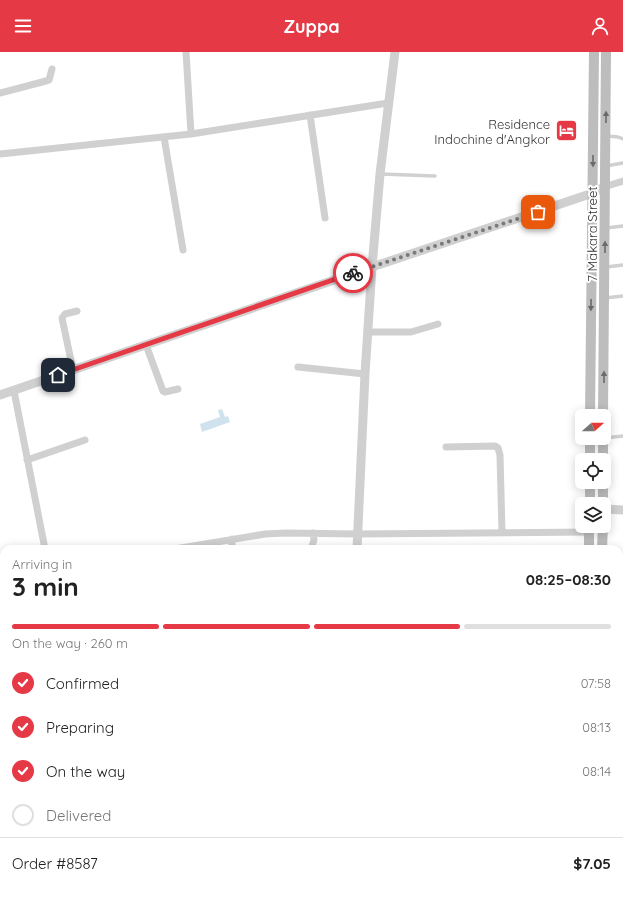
<!DOCTYPE html>
<html lang="en">
<head>
<meta charset="utf-8">
<style>
  :root { --surface:#fff; --page:#f2f2f2; --text:#222; --muted:#767676; --line:#e0e0e0; --accent:#e63946 }
  body { margin:0; font-family:Quicksand,sans-serif; background:var(--page); color:var(--text); height:100vh; display:flex; flex-direction:column; font-size:15px; white-space:nowrap }
  * { box-sizing:border-box; margin:0 }
  p { font-size:13px; color:var(--muted) }
  .icon { flex:none; width:22px; height:22px; fill:none; stroke:currentColor; stroke-width:2; stroke-linecap:round; stroke-linejoin:round }
  .map { position:relative; flex:1; overflow:hidden }
  .details { position:absolute; left:0px; top:493px; width:623px; height:352px; display:flex; flex-direction:column; background:var(--surface); border-radius:12px 12px 0 0; box-shadow:0 2px 10px #0003 }
  .details>* { flex:none }
  .needle { width:26px; rotate:69deg }
  .controls { position:absolute; left:575px; top:357px; display:grid; gap:8px }
  .controls a { display:grid; place-items:center; width:36px; height:36px; border-radius:6px; background:var(--surface); box-shadow:0 2px 10px #0003; font-size:20px }
  .pin { position:absolute; display:grid; place-items:center; width:34px; height:34px; color:#fff; margin:-17px; border-radius:8px; box-shadow:0 2px 6px #0006 }
  .courier { position:absolute; display:grid; place-items:center; width:40px; height:40px; margin:-20px; border:3px solid #e63946; border-radius:50%; background:#fff; color:#222; box-shadow:0 1px 5px #0007 }
  .summary em { font-style:normal; font-weight:700 }
  .summary div { display:flex; flex-direction:column-reverse }
  .summary { display:flex; align-items:center; justify-content:space-between; height:68px; padding:0 12px }
  h1 { font-size:26px; font-weight:700; line-height:30px }
  .bar { display:grid; grid-template-columns:repeat(4,1fr); gap:6px 4px; align-content:center; height:48px; padding:0 12px }
  .bar i { height:5px; border-radius:3px; background:var(--line) }
  .bar .on { background:var(--accent) }
  .bar p { grid-column:span 4 }
  .line { display:flex; align-items:center; gap:10px; padding:0 12px; border-top:1px solid var(--line) }
  .line div { flex:1 }
  ol { padding:0 12px; list-style:none }
  li { display:flex; align-items:center; gap:12px; height:44px }
  li p { margin-inline-start:auto }
  li .icon { padding:4px; border-radius:50%; background:var(--accent); color:#fff; stroke-width:4 }
  li:last-child { color:var(--muted) }
  li i { width:22px; height:22px; border:2px solid var(--line); border-radius:50% }
  header { display:flex; justify-content:space-between; align-items:center; height:52px; padding:0 12px; background:var(--accent); color:#fff; font-size:18px; font-weight:700 }
  .map>svg:first-child { display:block }
</style>
</head>
<body>
<header><svg class="icon" aria-label="menu" viewBox="0 0 24 24"><path d="M4 6h16M4 12h16M4 18h16"/></svg>Zuppa<svg class="icon" aria-label="person" viewBox="0 0 24 24"><circle cx="12" cy="8" r="4"/><path d="M4 21q1-7 8-7t8 7"/></svg></header>
<div class="map">
<svg width="623" height="845" viewBox="0 0 623 845">
  <rect width="100%" height="100%" fill="#fff"/>
  <path fill="#cfe2ee" d="M222 357 225 365 228 364 230 370 202 380 200 372 220 365 218 358Z"/>
  <g fill="none" stroke-linecap="round" stroke-linejoin="round">
    <path stroke="#d0d0d0" stroke-width="3.5" d="M607 84 618 85 623 87
      M606 114 623 111
      M381 122 435 124
      M606 176 623 174
      M606 215 623 213
      M605 246 623 244
      M604 386 623 384
      M619 584H623
      M619 670H623
      M619 693H623
      M619 701 623 700
      M619 820H623"/>
    <path stroke="#d0d0d0" stroke-width="7" d="M186 0 191 82
      M0 41 46 29 49 28 52 17
      M310 63 325 166
      M164 85 183 198
      M0 102 191 82 388 51
      M604 135 623 129
      M368 280H411L438 272
      M146 293 163 339 165 340 178 337
      M298 315 365 322
      M73 318 62 266 65 262 77 259
      M14 339 45 497
      M446 395 495 394 498 396 500 403 502 480
      M27 408 85 388
      M175 497 265 482 286 481 357 482 589 480
      M232 497V487
      M311 497 314 488 313 481
      M619 612 623 613
      M0 773V781
      M15 841V845
      M105 845 106 841"/>
    <path stroke="#d0d0d0" stroke-width="9" d="M0 343 372 215 593 141 604 135
      M604 457 623 458
      M357 497 365 322 372 215 380 122 395 0
      M354 841V845"/>
    <path stroke="#bdbdbd" stroke-width="10" d="M590 364 594 0
      M603 364 606 0
      M590 408V386
      M603 408V386
      M590 452V430
      M603 452V430
      M589 497V474
      M602 497 603 474
      M586 845V841
      M600 845V841"/>
    <path stroke="#a2a2a2" stroke-width="12" d="M0 809 4 811
      M77 841 87 845"/>
  </g>
  <defs><path id="oneway-solid" d="M-6-.8H1V-3.2L6.5 0L1 3.2V.8H-6Z"/></defs>
  <g fill="#6a6a6a">
    <use href="#oneway-solid" transform="translate(606 65) rotate(-90)"/>
    <use href="#oneway-solid" transform="translate(593 109) rotate(90)"/>
    <use href="#oneway-solid" transform="translate(605 195) rotate(-90)"/>
    <use href="#oneway-solid" transform="translate(591 253) rotate(91)"/>
    <use href="#oneway-solid" transform="translate(604 325) rotate(-90)"/>
  </g>
  <g fill="none" stroke-linecap="round" stroke-linejoin="round">
    <path stroke="#7a7a7a" stroke-width="4" stroke-dasharray="0 7.2" d="M353 221 538 160"/>
    <path stroke="#e63946" stroke-width="5" d="M58 323 353 221"/>
  </g>
  <defs>
    <symbol id="hotel-square" viewBox="-11 -11 22 22"><rect x="-9" y="-9" width="18" height="18" rx="4" fill="#e63946" stroke="#fff"/><path d="M-6-4.5h1.5V1H6V5H4.5V3h-9V5H-6ZM-4 0a1.8 1.8 0 1 1 3.6 0ZM.5 0V-2.5h3Q6-2.5 6 0Z" fill="#fff"/></symbol>
  </defs>
  <g fill-rule="evenodd">
    <use href="#hotel-square" x="554" y="66" width="25" height="25"/>
  </g>
  <g text-anchor="middle" dominant-baseline="central" stroke-width="4" stroke-linejoin="round" paint-order="stroke">
    <g font-size="13" fill="#333" stroke="#fff" text-anchor="end">
      <text x="550" y="72">Residence<tspan x="550" dy="15">Indochine d'Angkor</tspan></text>
    </g>
    <g font-size="13" fill="#333" stroke="#fff">
      <text transform="translate(592 182) rotate(-90)">7 Makara Street</text>
    </g>
  </g>
</svg>
<div class="controls">
<a><svg class="needle" viewBox="-14 -14 28 28"><path d="M0-13l5 13h-10z" fill="#e53935"/><path d="M0 13l5-13h-10z" fill="#767676"/></svg></a>
<a><svg class="icon" aria-label="locate" viewBox="0 0 24 24"><circle cx="12" cy="12" r="6"/><path d="M12 2v4M12 18v4M2 12h4M18 12h4"/></svg></a>
<a><svg class="icon" aria-label="layers" viewBox="0 0 24 24"><path d="M12 4l9 5-9 5-9-5zM3 14l9 5 9-5"/></svg></a>
</div>
<div class="pin" style="left:538px;top:160px;background:#ea580c"><svg class="icon" aria-label="bag" viewBox="0 0 24 24"><path d="M5 8h14l-1 12H6zM9 8a3 3 0 0 1 6 0"/></svg></div>
<div class="pin" style="left:58px;top:323px;background:#1f2937"><svg class="icon" aria-label="home" viewBox="0 0 24 24"><path d="M3 11l9-7 9 7M6 9v11h12V9"/></svg></div>
<div class="courier" style="left:353px;top:221px"><svg class="icon" aria-label="bike" viewBox="0 0 24 24"><circle cx="6" cy="16" r="4"/><circle cx="18" cy="16" r="4"/><path d="M6 16l4-8h5l3 8M10 8l3 8H6M13 5h3"/></svg></div>
<section class="details">
<div class="summary"><div><h1>3 min</h1><p>Arriving in</p></div><em>08:25–08:30</em></div>
<div class="bar"><i class="on"></i><i class="on"></i><i class="on"></i><i></i><p>On the way · 260 m</p></div>
<ol>
<li><svg class="icon" aria-label="check" viewBox="0 0 24 24"><path d="M5 12l5 5 9-10"/></svg>Confirmed<p>07:58</p></li>
<li><svg class="icon" aria-label="check" viewBox="0 0 24 24"><path d="M5 12l5 5 9-10"/></svg>Preparing<p>08:13</p></li>
<li><svg class="icon" aria-label="check" viewBox="0 0 24 24"><path d="M5 12l5 5 9-10"/></svg>On the way<p>08:14</p></li>
<li><i></i>Delivered</li>
</ol>
<div class="line" style="height:52px"><div>Order #8587</div><b>$7.05</b></div>
</section>
</div>
</body>
</html>
